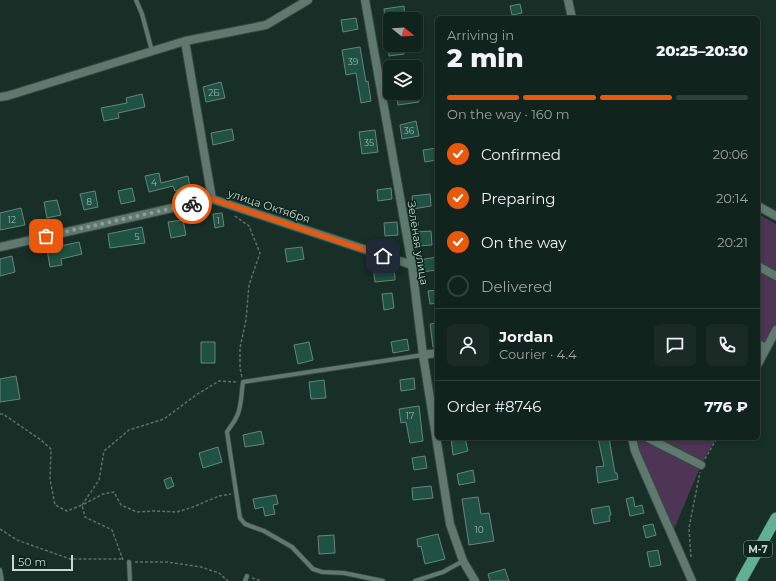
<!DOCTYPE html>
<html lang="en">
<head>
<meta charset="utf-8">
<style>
  :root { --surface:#11231d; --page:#1a2b26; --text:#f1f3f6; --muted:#9ca4a4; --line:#30403b; --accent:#ea580c }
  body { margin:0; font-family:Montserrat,sans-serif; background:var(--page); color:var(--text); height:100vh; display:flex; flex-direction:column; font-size:15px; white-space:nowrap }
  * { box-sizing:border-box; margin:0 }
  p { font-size:13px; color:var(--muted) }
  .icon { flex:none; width:22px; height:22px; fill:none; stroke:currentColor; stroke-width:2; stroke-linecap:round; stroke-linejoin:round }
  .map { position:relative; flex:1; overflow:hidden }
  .sheet { position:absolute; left:435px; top:16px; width:325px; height:424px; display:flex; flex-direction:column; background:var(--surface); border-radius:6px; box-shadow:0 2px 6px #0003,0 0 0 1px var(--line) }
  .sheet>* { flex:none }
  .needle { width:26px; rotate:108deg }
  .buttons { position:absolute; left:383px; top:12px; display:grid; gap:8px }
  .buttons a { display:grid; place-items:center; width:40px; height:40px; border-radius:6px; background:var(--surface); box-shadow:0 2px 6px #0003,0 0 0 1px var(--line); font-size:20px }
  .scale { position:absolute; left:12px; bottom:10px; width:61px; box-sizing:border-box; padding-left:4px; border:2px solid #cad8d3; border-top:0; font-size:11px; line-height:14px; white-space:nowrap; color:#cad8d3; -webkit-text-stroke:3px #0d251d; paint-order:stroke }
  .pin { position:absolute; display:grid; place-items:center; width:34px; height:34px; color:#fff; margin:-17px; border-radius:8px; box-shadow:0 2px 6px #0006 }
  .courier { position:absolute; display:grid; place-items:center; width:40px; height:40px; margin:-20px; border:3px solid #ea580c; border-radius:50%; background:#fff; color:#222; box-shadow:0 1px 5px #0007 }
  .head em { font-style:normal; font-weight:800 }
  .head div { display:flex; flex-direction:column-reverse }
  .head { display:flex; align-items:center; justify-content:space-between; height:68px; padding:0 12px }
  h1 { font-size:26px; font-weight:800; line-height:30px }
  .bar { display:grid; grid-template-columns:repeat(4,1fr); gap:6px 4px; align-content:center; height:48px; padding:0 12px }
  .bar i { height:5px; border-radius:3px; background:var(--line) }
  .bar .current { background:var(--accent) }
  .bar p { grid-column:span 4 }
  .line { display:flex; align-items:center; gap:10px; padding:0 12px; border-top:1px solid var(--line) }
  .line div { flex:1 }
  .round { display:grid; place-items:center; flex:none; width:42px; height:42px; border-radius:6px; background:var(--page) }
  ol { padding:0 12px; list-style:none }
  li { display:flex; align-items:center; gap:12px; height:44px }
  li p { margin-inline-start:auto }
  li .icon { padding:4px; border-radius:50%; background:var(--accent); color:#fff; stroke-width:4 }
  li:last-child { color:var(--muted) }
  li i { width:22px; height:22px; border:2px solid var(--line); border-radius:50% }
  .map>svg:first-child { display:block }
</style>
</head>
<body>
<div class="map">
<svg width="776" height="581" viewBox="0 0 776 581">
  <rect width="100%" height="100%" fill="#172f27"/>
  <path fill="#4e3455" d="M758 214 776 224V325L758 359Z
    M632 438H716L701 465 672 534Z"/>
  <path fill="#1f5242" stroke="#6a847a" d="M520 4 522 13 512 15 510 6Z
    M404 6 405 19H385L384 9Z
    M356 18 358 29 343 32 341 20Z
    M388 45H403L404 54 389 56Z
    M360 47 366 82 368 81 371 101 361 103 356 73 346 75 342 50Z
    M221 82 225 98 206 102 203 87Z
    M396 93H418L419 102 398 105Z
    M142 94 145 107 118 113 119 118 104 121 101 108 127 103 126 98Z
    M416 121 419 136 402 139 400 125Z
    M232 129 234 140 213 145 211 133Z
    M375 130 378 152 362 154 359 132Z
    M437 148V160L425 162 423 150Z
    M159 173 161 183 188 176 190 187 175 191 173 186 149 192 145 176Z
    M132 188 135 201 121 204 118 191Z
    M391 188 392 199 378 201 377 190Z
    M95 191 98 207 84 210 80 194Z
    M430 194 431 206 413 209 412 196Z
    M57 200 61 215 47 218 44 202Z
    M21 208 25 225 0 230V213Z
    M222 213 224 226 215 228 213 214Z
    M183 220 186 235 171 238 168 222Z
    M397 222 398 235 385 236 384 223Z
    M142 227 145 243 110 248 108 234Z
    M431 231 432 245 417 246 416 232Z
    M79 242 82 254 61 259 62 265 50 267 47 249Z
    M302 247 304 259 287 262 285 249Z
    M12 256 15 272 0 276V259Z
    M437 257V270L421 272 419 260Z
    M394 265 395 280 375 282 373 268Z
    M437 290V303L430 304 428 291Z
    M392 293 394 308 384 310 382 294Z
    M437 323V346L433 347 430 324Z
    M407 339 409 350 393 353 391 342Z
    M201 342H215V363H201Z
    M309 342 313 360 298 364 294 345Z
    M16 376 20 399 0 402V379Z
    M414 378 415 389 401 391 400 380Z
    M324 380 326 398 311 399 309 382Z
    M419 406 423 441 410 443 406 422 401 423 399 409Z
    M261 431 264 444 245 447 243 435Z
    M451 438H465L468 451 453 455Z
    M598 438H609L615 473H617L618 479 598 483 596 467 604 466Z
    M218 447 222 462 203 468 199 453Z
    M425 456 427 468 414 470 412 458Z
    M473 470 475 482 459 485 457 474Z
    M171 477 174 486 167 489 164 480Z
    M431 486 433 498 413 500 412 488Z
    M276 495 278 504 273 505 275 514 265 516 263 507 255 509 253 499Z
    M478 497 481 514 489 513 494 541 469 545 462 499Z
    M633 497 635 507 642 505 644 513 630 516 626 499Z
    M609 506 611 515 609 516 610 521 594 524 591 509Z
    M653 524 656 535 646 538 643 526Z
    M438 534 445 559 425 564 421 546 418 547 417 539Z
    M334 535 335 553 319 554 318 536Z
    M658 550 661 565 650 567 647 552Z
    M505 569 509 581H490L488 574Z"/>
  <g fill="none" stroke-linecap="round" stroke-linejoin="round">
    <defs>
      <path id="service" d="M136 0 142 14 152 51
        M129 562 130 581
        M0 570 2 581
        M245 581 247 576
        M383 581 344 573 322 572 313 569 292 547 264 531 245 524 240 518 227 432C230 426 234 423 236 418 242 408 241 394 243 382L423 355
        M415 581 443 572 463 561"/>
      <path id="minor" d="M365 0 412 265 423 355 450 524 463 561 475 581
        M568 0 572 18
        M185 41 212 199
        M0 97 7 96 185 41 266 25 308 0
        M758 206 776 216
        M0 247 212 199 412 265
        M758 266 776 276
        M758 344 766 348
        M423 355 437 353
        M758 364 776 330
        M632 438 635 451 692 581
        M648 438 701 465"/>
      <path id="trunk" d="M741 581 776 518"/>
    </defs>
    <use href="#service" stroke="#354943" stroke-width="5.5"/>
    <use href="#minor" stroke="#354943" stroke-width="10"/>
    <use href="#trunk" stroke="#354943" stroke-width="12"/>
    <path stroke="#5c7069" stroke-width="1.5" stroke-dasharray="3 2" stroke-linecap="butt" d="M235 216 249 226 260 253 249 285 246 320 240 348V368L242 377
      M0 414H3L41 440 51 449 50 479 55 505 67 511 82 505 85 517 112 530 123 560
      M705 459 717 438
      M84 504 103 494 114 492 121 505 137 512 154 511 177 512 193 507 219 496 231 494
      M82 505 99 480 104 451 129 430 164 419 196 395 219 381 236 382
      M0 529 17 540 70 559H123
      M691 557 689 528 700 472
      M135 562H167L201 567 219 573 228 581
      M252 578 262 581"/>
    <use href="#service" stroke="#60796f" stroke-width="4"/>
    <use href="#minor" stroke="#60796f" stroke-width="8"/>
    <use href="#trunk" stroke="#62b094" stroke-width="11"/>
  </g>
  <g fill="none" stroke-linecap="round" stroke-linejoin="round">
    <path stroke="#8b9d97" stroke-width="4" stroke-dasharray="0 7.2" d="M46 236 192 204"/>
    <path stroke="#ea580c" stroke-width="5" d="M192 204 212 199 383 256"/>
  </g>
  <g text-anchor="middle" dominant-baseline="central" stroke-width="3" stroke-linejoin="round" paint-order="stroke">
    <g font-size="9" fill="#9fb6af">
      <text x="353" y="61">39</text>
      <text x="214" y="92">2Б</text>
      <text x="409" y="130">36</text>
      <text x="369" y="142">35</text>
      <text x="154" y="182">4</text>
      <text x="89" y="201">8</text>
      <text x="12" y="219">12</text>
      <text x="218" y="220">1</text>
      <text x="137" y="236">5</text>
      <text x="410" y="415">17</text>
      <text x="479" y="529">10</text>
    </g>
    <rect fill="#0d251d" stroke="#91a29c" stroke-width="1" x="744" y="541" width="28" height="16" rx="3"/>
    <g font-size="10" font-weight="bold" fill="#cad8d3">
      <text x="758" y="549">М-7</text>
    </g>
    <g font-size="11" fill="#cad8d3" stroke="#0d251d">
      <text transform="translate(269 206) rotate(18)">улица Октября</text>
      <text transform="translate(418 243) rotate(81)">Зелёная улица</text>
    </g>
  </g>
</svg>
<div class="buttons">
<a><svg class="needle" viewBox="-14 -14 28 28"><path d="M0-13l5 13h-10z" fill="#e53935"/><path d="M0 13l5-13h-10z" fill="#9ca4a4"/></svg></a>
<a><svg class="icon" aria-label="layers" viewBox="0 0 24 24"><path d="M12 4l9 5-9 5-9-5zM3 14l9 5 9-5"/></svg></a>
</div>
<div class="scale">50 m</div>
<div class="pin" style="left:46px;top:236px;background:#ea580c"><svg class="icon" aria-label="bag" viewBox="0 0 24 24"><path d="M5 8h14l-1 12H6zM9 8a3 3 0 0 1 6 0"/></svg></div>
<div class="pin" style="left:383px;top:256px;background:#1f2937"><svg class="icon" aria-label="home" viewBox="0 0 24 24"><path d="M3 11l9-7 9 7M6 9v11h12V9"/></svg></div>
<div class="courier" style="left:192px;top:204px"><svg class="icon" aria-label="bike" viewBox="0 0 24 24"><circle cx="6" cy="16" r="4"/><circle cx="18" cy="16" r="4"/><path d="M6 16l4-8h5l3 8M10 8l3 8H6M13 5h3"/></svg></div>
<section class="sheet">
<div class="head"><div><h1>2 min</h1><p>Arriving in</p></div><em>20:25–20:30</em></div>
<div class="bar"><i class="current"></i><i class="current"></i><i class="current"></i><i></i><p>On the way · 160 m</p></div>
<ol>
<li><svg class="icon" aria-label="check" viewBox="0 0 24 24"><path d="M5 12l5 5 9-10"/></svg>Confirmed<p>20:06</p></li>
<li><svg class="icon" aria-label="check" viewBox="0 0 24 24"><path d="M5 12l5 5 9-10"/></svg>Preparing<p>20:14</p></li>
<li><svg class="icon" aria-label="check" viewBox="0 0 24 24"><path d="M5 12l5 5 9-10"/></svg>On the way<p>20:21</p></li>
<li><i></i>Delivered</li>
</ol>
<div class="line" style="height:72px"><a class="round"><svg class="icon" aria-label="person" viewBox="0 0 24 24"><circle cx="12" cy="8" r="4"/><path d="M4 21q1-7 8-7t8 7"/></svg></a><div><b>Jordan</b><p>Courier · 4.4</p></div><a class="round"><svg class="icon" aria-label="chat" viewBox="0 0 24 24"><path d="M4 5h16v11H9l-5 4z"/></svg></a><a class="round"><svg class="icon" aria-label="phone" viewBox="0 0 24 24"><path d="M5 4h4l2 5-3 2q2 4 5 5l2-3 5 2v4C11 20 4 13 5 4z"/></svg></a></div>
<div class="line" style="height:52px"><div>Order #8746</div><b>776 ₽</b></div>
</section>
</div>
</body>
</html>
